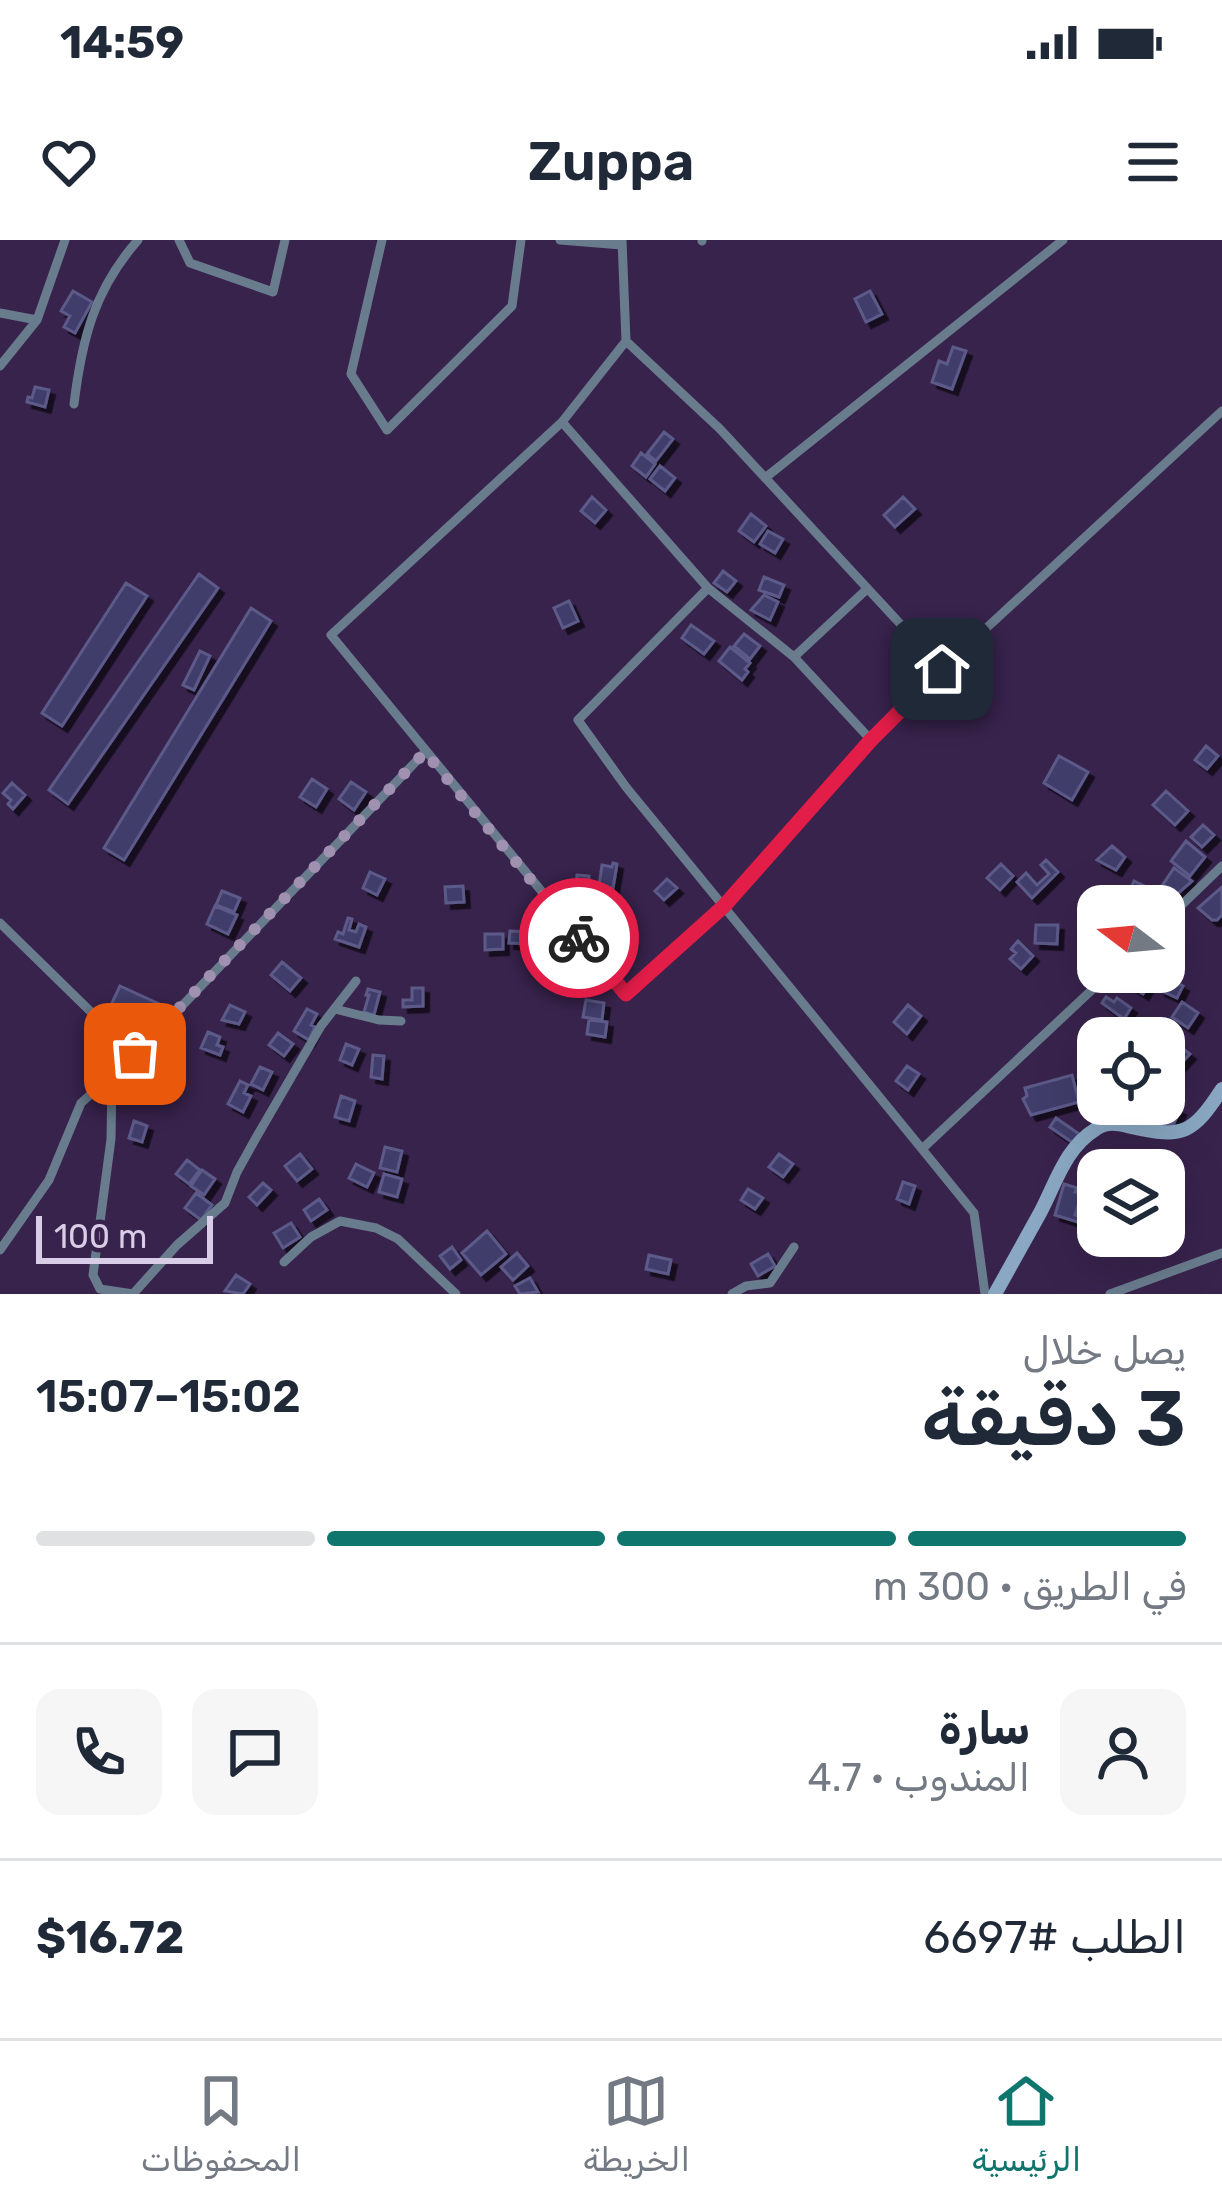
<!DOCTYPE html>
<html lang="ar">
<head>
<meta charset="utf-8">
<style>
  :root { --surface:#fff; --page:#f6f6f7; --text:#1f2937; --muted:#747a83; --line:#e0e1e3; --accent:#0f766e }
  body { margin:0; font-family:Rubik,"Noto Naskh Arabic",sans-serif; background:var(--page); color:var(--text); direction:rtl; height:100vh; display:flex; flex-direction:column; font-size:45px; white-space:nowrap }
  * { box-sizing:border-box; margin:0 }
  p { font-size:39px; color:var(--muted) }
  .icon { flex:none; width:66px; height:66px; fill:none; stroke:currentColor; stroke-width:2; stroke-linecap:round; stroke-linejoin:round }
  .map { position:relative; height:1054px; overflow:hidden; direction:ltr }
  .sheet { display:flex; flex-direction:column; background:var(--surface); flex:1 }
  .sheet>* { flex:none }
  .needle { width:78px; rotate:286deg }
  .tools { position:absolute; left:1077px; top:645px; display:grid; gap:24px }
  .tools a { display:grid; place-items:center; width:108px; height:108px; border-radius:24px; background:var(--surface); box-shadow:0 12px 48px #0002; font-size:60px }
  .scale { position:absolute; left:36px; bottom:30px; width:177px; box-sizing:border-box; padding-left:12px; border:6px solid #d8cce6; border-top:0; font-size:33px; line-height:42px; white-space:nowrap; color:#d8cce6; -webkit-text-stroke:9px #38234c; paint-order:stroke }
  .pin { position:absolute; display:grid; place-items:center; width:102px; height:102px; color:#fff; margin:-51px; border-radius:24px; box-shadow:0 6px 18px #0006 }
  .courier { position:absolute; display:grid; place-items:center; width:120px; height:120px; margin:-60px; border:9px solid #e11d48; border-radius:50%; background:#fff; color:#222; box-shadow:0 3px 15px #0007 }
  .headline em { font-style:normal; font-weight:600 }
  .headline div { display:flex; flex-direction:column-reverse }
  .headline { display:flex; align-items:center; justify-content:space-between; height:204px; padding:0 36px }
  h1 { font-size:78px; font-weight:600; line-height:90px }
  .bar { display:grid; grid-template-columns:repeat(4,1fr); gap:18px 12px; align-content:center; height:144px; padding:0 36px }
  .bar i { height:15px; border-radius:9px; background:var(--line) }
  .bar .on { background:var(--accent) }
  .bar p { grid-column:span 4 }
  .line { display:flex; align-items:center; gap:30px; padding:0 36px; border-top:3px solid var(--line) }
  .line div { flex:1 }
  .round { display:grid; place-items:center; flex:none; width:126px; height:126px; border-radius:24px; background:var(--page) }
  .status { display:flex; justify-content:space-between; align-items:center; height:84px; padding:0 60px; background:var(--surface); direction:ltr }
  .status svg { height:33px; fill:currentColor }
  header { display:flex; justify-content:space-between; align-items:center; height:156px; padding:0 36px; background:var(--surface); font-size:54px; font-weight:600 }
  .dock { display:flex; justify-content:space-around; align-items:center; height:168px; border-top:3px solid var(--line); background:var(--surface); font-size:33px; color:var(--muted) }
  .dock a { display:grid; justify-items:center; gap:6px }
  .dock .on { color:var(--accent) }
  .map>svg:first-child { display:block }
</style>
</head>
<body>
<div class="status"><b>14:59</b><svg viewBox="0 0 49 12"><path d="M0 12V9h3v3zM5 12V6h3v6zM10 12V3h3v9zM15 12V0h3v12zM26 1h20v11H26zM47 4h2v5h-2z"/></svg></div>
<header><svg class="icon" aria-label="menu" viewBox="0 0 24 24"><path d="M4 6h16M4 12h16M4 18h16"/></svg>Zuppa<svg class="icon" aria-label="heart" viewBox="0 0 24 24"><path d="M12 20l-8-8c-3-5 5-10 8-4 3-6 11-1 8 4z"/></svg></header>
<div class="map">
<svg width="1222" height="1054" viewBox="0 0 1222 1054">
  <defs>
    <filter id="shadow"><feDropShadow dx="5.5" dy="5.5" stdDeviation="0" flood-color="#0009"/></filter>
  </defs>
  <rect width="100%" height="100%" fill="#38234c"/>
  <path fill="#403d6a" stroke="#5c5a89" stroke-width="3" filter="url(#shadow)" d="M73 51 92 62 75 93 64 87 70 76 61 71Z
    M870 51 882 74 866 82 855 59Z
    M953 107 966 111 952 149 932 142 939 121 947 124Z
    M35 147 49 150 45 167 27 162 28 157 32 158Z
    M664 192 673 199 656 221 647 214Z
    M641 213 655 224 646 237 632 226Z
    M660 226 675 238 665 251 650 239Z
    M592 257 606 270 595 283 581 271Z
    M903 257 915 269 895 287 884 275Z
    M751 274 766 286 754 302 739 291Z
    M768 291 783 299 775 313 760 304Z
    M723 331 736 341 727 352 714 343Z
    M199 334 218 348 68 564 49 550Z
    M764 337 784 345 779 357 759 350Z
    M126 343 147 356 62 486 42 473Z
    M764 355 778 362 770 380 751 370Z
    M569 361 578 381 563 388 554 368Z
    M251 368 271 381 124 620 104 608Z
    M691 385 714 401 704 414 682 398Z
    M744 394 760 406 750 419 734 406Z
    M730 407 750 423 745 429 748 432 742 440 719 421Z
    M200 411 210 416 194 450 183 445Z
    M1206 506 1218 516 1207 529 1195 520Z
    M1059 516 1088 532 1072 560 1044 543Z
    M312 539 327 549 316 567 300 557Z
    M351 542 366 552 354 570 339 559Z
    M12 543 25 555 13 569 8 564 11 560 3 553Z
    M1166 551 1188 571 1175 585 1153 565Z
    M1203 585 1214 595 1202 607 1191 597Z
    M1186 601 1205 617 1190 636 1171 621Z
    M1112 606 1125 617 1116 630 1097 620Z
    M1046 620 1058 632 1032 658 1017 642 1026 633 1037 645 1049 634 1041 625Z
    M613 623 617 624 613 648 599 646 602 625 612 627Z
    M1001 624 1013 636 1000 650 987 638Z
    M1174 628 1192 641 1175 656 1160 649Z
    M370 632 385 639 377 655 363 648Z
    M577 635 589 636 587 658 575 657Z
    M667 639 677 648 664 660 655 651Z
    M1134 641 1153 650 1146 666 1126 659Z
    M463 646 464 662 446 663 445 647Z
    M1222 647V675L1217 680H1212L1198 668Z
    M222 651 240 658 234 672 216 665Z
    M215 666 237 675 228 694 207 684Z
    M348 678 352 679 349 690 356 692 359 684 366 687 359 707 335 699 338 692 343 694Z
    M1036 685H1058L1057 704 1035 703Z
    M510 691 532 692V704L509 703Z
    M485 694H503V709L485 710Z
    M1018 701 1033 716 1021 729 1010 719 1016 713 1011 709Z
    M282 722 301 738 290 751 271 735Z
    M1134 732 1152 739 1143 754 1127 744Z
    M1167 738 1183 746 1177 758 1160 750Z
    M120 746 159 764 152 770 160 773 154 787 110 767Z
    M412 748H423V766L403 767V760H412Z
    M368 749 380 752 374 775 364 772 369 755H366Z
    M1106 757 1114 762 1117 758 1131 768 1124 779 1102 763Z
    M586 760 604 763 602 780 583 777Z
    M1182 762 1198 773 1188 788 1172 777Z
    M230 765 245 772 239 784 222 780Z
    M908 765 921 776 907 794 894 782Z
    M307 769 317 774 311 785 315 787 309 800 294 791Z
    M589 780 607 782 605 797 587 794Z
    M1126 780 1148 796 1147 798H1119L1115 795Z
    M208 792 220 797 217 805 223 807 220 815 201 808Z
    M278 793 293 804 284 816 269 805Z
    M1175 803 1190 814 1175 830 1164 822V815Z
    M346 804 359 809 352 825 340 820Z
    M373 815 384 816 382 839 371 837Z
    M907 826 919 834 908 850 896 841Z
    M260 827 272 832 263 850 251 844Z
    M1072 835 1079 862 1031 875 1023 859 1027 856 1025 848Z
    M240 841 248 845 244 853 251 856 243 872 228 864Z
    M341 856 355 861 349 881 335 877Z
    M1164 857 1172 860 1169 865 1180 870 1174 883 1170 886 1166 884 1165 888 1153 883 1161 864H1164Z
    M1056 878 1079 894 1073 903 1050 887Z
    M134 881 147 886 142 902 129 898Z
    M385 907 402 911 397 932 380 928Z
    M300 914 312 929 297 941 285 926Z
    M779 914 793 924 783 937 769 927Z
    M187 920 200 930 189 944 176 934Z
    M356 924 374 933 367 947 349 938Z
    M202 930 215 939 204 955 191 946Z
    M384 934 402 939 397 957 379 952Z
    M903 942 915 946 909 964 897 959Z
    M263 943 271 950 257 965 249 957Z
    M1064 944 1077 948 1075 952 1082 954 1075 975 1089 979 1087 985 1055 975Z
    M748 949 763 958 755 969 741 960Z
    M196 953 212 965 201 980 185 968Z
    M319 959 327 970 311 981 304 970Z
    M291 983 300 997 283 1008 274 993Z
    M487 991 506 1014 481 1035 462 1013Z
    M452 1007 461 1020 450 1029 440 1016Z
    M517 1013 528 1026 513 1040 501 1027Z
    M768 1014 775 1026 758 1036 751 1024Z
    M649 1015 671 1020 668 1034 646 1029Z
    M236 1035 250 1044 243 1054 225 1051Z
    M530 1038 538 1052 520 1054 515 1046Z"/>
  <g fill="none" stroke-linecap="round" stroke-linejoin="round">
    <path stroke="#697c8d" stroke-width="9" d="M179 0 190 23 273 52 285 0
      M382 0 351 134 387 190 512 66 521 0
      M560 0 622 5
      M622 0 626 101 562 182 331 395 626 754 724 666 871 500 942 429 720 189 626 101
      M702 0V1
      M0 73 37 80
      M0 126 37 80 65 0
      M74 164C82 99 94 50 138 0
      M562 182 708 348 794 417
      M765 238 1063 0
      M708 348 578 480 626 547 922 909
      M867 349 794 417 871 500
      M942 429 1222 171
      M1164 682 1222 626
      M0 683 135 815
      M335 769 379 780 401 781
      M112 837 111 899 93 1035 100 1049 133 1054 177 1005 225 963 237 932 257 896 321 786 356 741
      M0 1010 49 940 81 863 135 815 425 512
      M284 1022 311 997 340 981 376 988 398 999 456 1054
      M732 1054 746 1046 770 1043 794 1007
      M985 1054 974 973 922 909 1111 732
      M1110 1054 1222 1013"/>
    <path stroke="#8aa8c3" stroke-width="14" d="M995 1054C1010 1027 1025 1000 1040 973 1056 943 1065 908 1096 889 1108 881 1118 884 1131 887 1184 899 1193 893 1222 849"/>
  </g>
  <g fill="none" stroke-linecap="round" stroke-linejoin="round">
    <path stroke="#a091b0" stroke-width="12" stroke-dasharray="0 21.6" d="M135 814 425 512 579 698"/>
    <path stroke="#e11d48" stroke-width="15" d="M579 698 626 754 724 666 871 500 942 429"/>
  </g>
</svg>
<div class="tools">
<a><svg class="needle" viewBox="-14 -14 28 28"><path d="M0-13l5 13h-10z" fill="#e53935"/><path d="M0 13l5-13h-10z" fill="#747a83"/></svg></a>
<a><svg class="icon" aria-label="locate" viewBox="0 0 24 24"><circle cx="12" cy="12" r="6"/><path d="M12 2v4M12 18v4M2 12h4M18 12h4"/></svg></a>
<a><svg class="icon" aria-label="layers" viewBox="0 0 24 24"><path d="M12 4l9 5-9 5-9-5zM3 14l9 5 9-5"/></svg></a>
</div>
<div class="scale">100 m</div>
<div class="pin" style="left:135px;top:814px;background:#ea580c"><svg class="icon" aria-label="bag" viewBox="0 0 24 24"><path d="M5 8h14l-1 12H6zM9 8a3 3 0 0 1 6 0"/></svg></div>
<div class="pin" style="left:942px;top:429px;background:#1f2937"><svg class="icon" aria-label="home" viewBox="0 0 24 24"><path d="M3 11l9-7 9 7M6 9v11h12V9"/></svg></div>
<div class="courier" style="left:579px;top:698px"><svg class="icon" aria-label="bike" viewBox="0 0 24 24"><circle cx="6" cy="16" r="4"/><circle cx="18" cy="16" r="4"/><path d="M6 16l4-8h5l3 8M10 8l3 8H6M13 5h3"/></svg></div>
</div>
<section class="sheet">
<div class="headline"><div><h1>3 دقيقة</h1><p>يصل خلال</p></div><em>15:02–15:07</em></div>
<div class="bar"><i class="on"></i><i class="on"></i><i class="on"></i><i></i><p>في الطريق · 300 m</p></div>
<div class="line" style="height:216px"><a class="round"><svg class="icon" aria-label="person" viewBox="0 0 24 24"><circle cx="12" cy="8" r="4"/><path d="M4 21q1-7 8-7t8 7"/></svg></a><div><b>سارة</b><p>المندوب · 4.7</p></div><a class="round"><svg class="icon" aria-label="chat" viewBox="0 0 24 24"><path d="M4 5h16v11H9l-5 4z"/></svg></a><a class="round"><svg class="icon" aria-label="phone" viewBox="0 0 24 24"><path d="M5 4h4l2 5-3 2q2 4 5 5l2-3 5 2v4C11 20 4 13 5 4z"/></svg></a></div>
<div class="line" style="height:156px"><div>الطلب #6697</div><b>$16.72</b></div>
</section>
<nav class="dock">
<a class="on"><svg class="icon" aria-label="home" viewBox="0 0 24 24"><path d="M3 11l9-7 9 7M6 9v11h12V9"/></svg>الرئيسية</a>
<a><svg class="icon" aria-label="map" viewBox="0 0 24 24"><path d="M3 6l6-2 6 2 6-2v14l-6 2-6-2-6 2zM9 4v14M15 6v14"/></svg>الخريطة</a>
<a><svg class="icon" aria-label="saved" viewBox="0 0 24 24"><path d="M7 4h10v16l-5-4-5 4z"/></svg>المحفوظات</a>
</nav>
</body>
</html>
